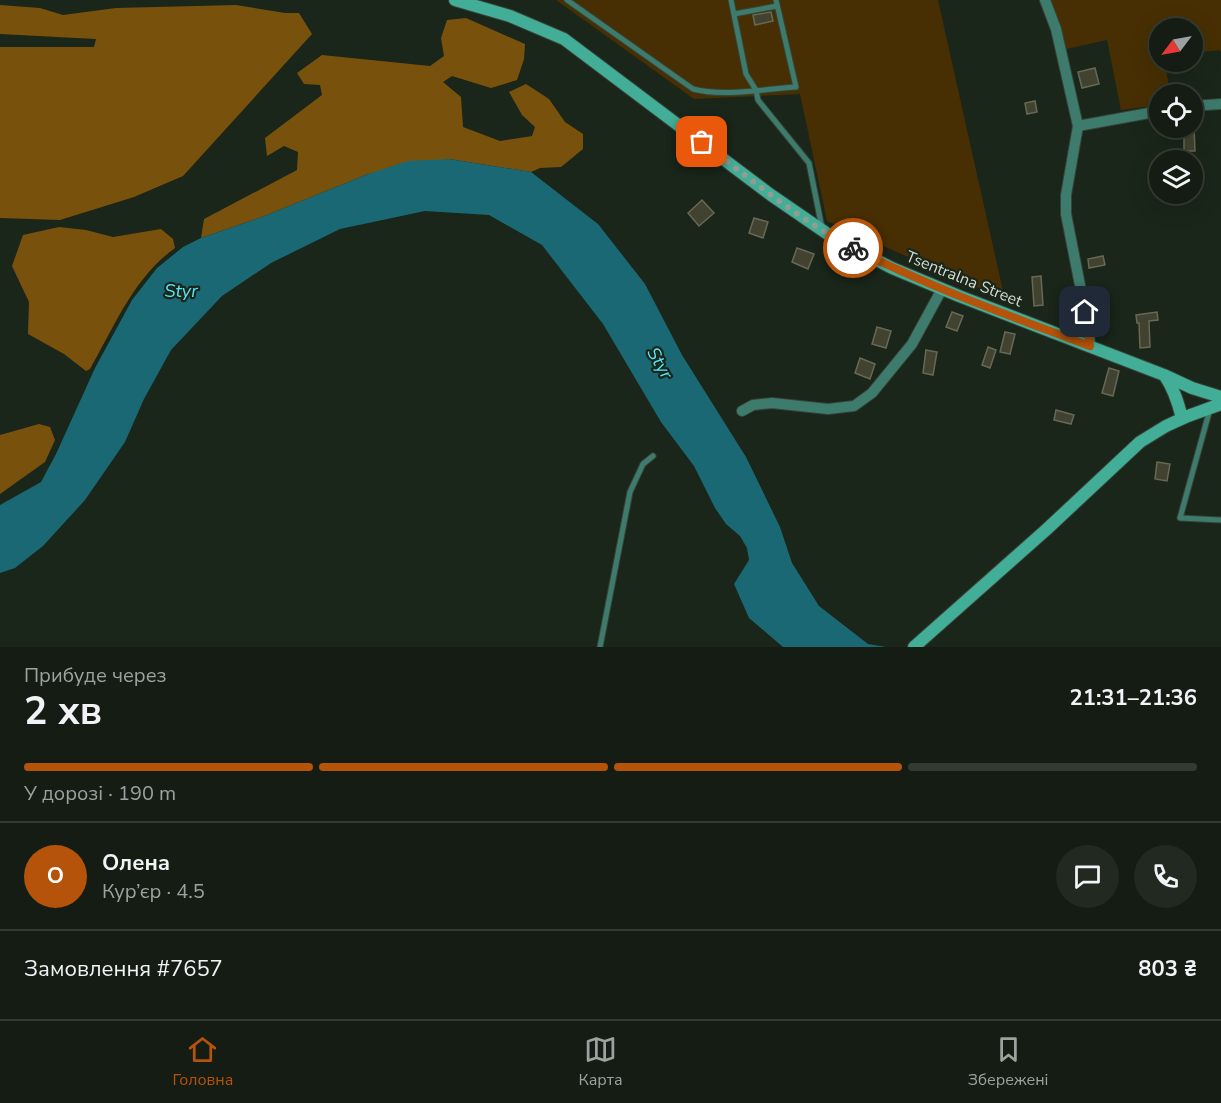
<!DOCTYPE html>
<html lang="uk">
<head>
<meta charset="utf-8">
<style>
  :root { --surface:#141c13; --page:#212921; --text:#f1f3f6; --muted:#9da1a0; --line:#333a33; --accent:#b45309 }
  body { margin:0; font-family:"Nunito Sans",sans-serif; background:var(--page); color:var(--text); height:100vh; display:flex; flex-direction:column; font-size:22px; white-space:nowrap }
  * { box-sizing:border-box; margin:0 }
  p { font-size:20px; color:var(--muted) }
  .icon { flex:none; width:33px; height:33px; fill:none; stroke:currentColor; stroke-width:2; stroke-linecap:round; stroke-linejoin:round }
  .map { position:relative; height:647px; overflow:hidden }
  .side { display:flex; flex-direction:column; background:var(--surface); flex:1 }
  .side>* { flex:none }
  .needle { width:39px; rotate:238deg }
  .fabs { position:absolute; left:1149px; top:18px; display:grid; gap:12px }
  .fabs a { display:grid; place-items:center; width:54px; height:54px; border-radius:50%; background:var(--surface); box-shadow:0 6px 24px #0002,0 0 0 2px var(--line); font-size:30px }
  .pin { position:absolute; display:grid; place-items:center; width:51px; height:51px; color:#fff; margin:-26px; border-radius:12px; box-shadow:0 3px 9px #0006 }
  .courier { position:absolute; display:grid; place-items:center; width:60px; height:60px; margin:-30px; border:4px solid #b45309; border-radius:50%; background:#fff; color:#222; box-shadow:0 2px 8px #0007 }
  .summary em { font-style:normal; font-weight:700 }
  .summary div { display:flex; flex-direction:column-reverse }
  .summary { display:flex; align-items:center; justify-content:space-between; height:102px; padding:0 24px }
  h1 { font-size:39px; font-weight:700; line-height:45px }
  .bar { display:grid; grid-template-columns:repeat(4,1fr); gap:9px 6px; align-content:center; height:72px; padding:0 24px }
  .bar i { height:8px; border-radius:4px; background:var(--line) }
  .bar .current { background:var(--accent) }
  .bar p { grid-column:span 4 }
  .line { display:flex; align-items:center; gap:15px; padding:0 24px; border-top:2px solid var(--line) }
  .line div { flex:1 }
  .round { display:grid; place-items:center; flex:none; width:63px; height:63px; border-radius:32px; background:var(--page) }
  .menu { display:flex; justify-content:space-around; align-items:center; height:84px; border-top:2px solid var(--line); background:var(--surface); font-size:16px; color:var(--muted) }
  .menu a { display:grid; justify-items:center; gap:3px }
  .menu .current { color:var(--accent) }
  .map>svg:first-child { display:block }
</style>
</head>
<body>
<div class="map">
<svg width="1221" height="647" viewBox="0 0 1221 647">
  <rect width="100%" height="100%" fill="#1a2619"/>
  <path fill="#472f03" d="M556 0H938L1005 300 827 221 800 94 694 99Z
    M1050 0H1221V53L1220 50 1193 53 1192 28H1160V62H1165L1170 94H1160L1159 105 1121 110 1107 40 1066 49Z"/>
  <path fill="#78520d" d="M0 5 40 8 63 15 116 8 236 5 285 13H299L312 34 183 176 134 197 60 220 0 218V47H94L96 39 0 34Z
    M466 18 525 44 524 59 517 80 491 88 452 76 443 82 461 97 463 127 500 141 532 136 535 127 522 115 509 92 526 84 549 99 565 122 583 134V149L561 167 540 168 531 172 449 159 368 174 262 217 201 238 204 219 297 170 298 152 284 146 267 156 265 138 322 95 320 85 304 84 297 73 322 55 430 66 444 56 441 38 447 20Z
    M59 227 86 230 113 237 161 229 173 239 175 248C134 277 114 327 90 369L86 371 64 354 28 334 29 302 12 266 23 235Z
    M39 424 50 427 55 440 45 462 0 494V435Z"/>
  <path fill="#196874" d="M449 159 531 172 598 224 645 284 682 355 746 457 780 527 792 563 819 606 868 644 886 647H783L749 618 734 584 749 560 747 548 740 536 726 524 715 508 694 466 661 422 603 324 542 245 489 215 425 211 340 229 271 263 222 296 171 350 144 399 125 442 85 500 43 546 15 568 0 573V505L41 482 56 454 95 368 132 300 157 268 183 247 201 238 262 217 368 174 408 161Z"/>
  <path fill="#414230" stroke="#676855" stroke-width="1.5" d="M771 12 773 21 755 25 753 15Z
    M1095 68 1099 84 1082 88 1078 72Z
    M1035 101 1037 112 1027 114 1025 103Z
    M1194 128 1195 151H1184V129Z
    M702 200 714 213 699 226 688 213Z
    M754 218 768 222 763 238 749 233Z
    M797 248 814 254 808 269 792 262Z
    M1103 256 1105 265 1089 268 1088 259Z
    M1041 276 1043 305 1034 306 1032 277Z
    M952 312 963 316 957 331 946 327Z
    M1157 312 1158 320 1149 321 1150 347 1140 348 1139 323H1137L1136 315Z
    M877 327 891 331 886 348 872 344Z
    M1005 332 1015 334 1010 354 1000 352Z
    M988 347 996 350 990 368 982 365Z
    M926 350 937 352 933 375 923 373Z
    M860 358 875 364 870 379 855 373Z
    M1109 368 1119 371 1113 396 1102 393Z
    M1056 410 1074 415 1071 424 1054 420Z
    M1157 462 1170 464 1167 481 1155 479Z"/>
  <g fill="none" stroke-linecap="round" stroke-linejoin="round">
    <defs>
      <path id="lane" d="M567 0 693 89C723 97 764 89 796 87L776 0
        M731 0 746 74 756 90 758 100 809 163 822 228
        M734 14 777 6
        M1210 409 1180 518 1221 520
        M600 647 630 492 643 464 653 456"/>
      <path id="street" d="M1045 0 1056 29 1078 126 1066 195V214L1089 331 1090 346
        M1192 106 1221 104
        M1078 126 1160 111
        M742 411 753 405 772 403 828 409 854 406 872 393 912 344 942 289"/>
      <path id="secondary" d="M455 0 510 16 564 39 771 195 835 239 892 268 959 296 1164 375 1192 388 1221 397
        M1165 376C1174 389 1178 402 1182 418
        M914 647 1047 529 1140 442 1166 426 1188 416 1221 404"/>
    </defs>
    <use href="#lane" stroke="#384337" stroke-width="7"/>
    <use href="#street" stroke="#384337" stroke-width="12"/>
    <use href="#secondary" stroke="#384337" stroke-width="14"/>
    <use href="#lane" stroke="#3d7b6d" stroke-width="5"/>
    <use href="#street" stroke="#3d7b6d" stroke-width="10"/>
    <use href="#secondary" stroke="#42ae97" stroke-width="12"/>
  </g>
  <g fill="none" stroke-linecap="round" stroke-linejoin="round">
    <path stroke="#929c91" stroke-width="6" stroke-dasharray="0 10.8" d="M702 142C749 178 801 221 853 248"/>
    <path stroke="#b45309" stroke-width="8" d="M853 248C929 287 1010 316 1090 346L1085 312"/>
  </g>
  <g text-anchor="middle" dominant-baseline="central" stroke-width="4.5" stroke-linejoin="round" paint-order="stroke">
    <g font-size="16" fill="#d3dbd2" stroke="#1a2619">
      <text transform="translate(964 279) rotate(22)">Tsentralna Street</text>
    </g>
    <g font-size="18" font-style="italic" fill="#58e5fb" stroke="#1a2619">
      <text x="181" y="291">Styr</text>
      <text transform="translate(660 363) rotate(60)">Styr</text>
    </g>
  </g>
</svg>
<div class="fabs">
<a><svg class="needle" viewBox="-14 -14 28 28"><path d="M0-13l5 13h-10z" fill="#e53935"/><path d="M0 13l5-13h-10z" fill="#9da1a0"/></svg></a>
<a><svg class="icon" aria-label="locate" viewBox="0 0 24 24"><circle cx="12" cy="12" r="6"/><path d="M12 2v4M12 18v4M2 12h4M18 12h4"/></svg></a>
<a><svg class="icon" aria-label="layers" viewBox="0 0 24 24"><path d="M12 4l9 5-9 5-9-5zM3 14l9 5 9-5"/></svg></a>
</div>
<div class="pin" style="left:702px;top:142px;background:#ea580c"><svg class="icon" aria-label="bag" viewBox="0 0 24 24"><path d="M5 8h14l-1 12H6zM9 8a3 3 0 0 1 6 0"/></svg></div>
<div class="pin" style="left:1085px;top:312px;background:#1f2937"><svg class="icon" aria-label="home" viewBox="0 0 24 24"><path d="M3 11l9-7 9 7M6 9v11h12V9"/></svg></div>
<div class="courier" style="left:853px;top:248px"><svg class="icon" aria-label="bike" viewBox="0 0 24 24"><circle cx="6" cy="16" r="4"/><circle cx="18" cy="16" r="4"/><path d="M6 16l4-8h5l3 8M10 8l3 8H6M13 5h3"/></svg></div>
</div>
<section class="side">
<div class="summary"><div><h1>2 хв</h1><p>Прибуде через</p></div><em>21:31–21:36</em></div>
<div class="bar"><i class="current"></i><i class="current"></i><i class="current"></i><i></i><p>У дорозі · 190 m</p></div>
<div class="line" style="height:108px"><b class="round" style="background:var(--accent);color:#fff">О</b><div><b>Олена</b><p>Кур’єр · 4.5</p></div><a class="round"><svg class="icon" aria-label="chat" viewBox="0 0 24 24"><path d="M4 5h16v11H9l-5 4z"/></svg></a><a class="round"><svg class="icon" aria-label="phone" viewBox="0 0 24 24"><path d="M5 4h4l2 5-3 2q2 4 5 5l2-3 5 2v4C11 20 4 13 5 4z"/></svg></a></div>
<div class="line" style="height:78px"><div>Замовлення #7657</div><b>803 ₴</b></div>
</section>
<nav class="menu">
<a class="current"><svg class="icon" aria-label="home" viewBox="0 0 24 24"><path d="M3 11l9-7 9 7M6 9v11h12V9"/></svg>Головна</a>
<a><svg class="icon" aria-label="map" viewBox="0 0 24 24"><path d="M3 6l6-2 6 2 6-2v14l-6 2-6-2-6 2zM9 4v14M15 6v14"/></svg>Карта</a>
<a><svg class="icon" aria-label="saved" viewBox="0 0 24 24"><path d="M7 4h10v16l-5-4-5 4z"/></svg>Збережені</a>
</nav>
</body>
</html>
